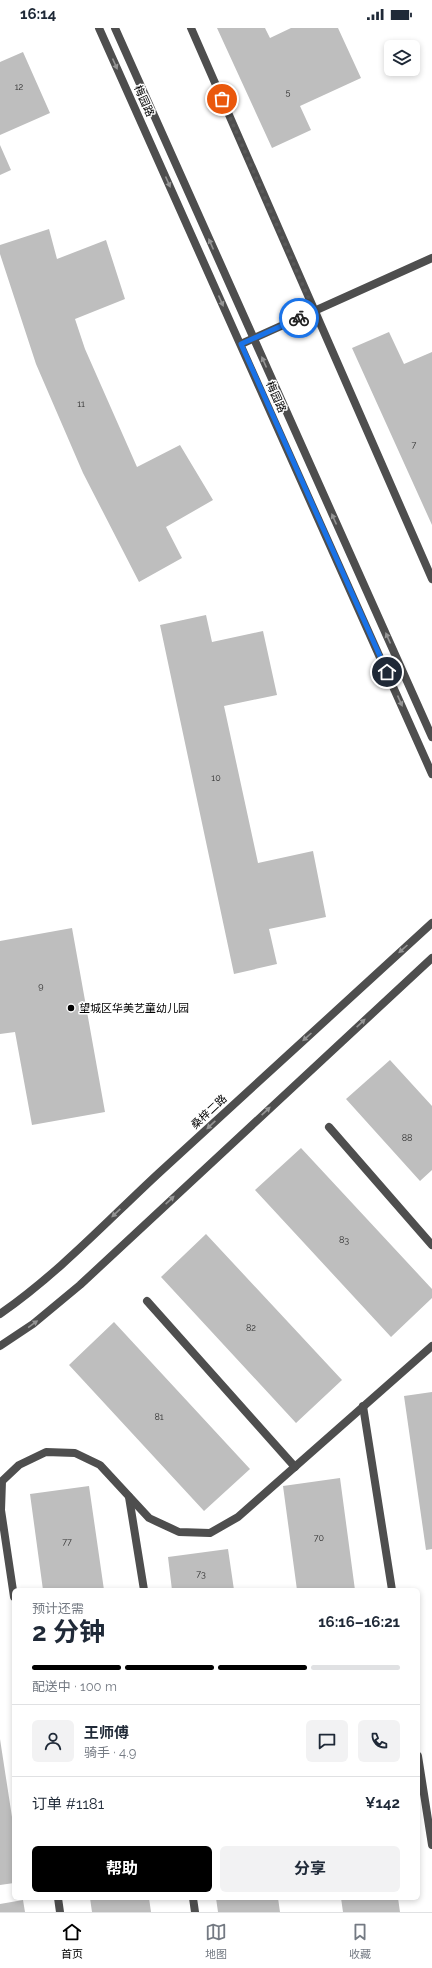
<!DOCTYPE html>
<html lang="zh">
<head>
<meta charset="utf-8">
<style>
  :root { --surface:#fff; --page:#f2f2f3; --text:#1f2937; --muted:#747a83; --line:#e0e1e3; --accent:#000 }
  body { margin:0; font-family:Raleway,"Noto Sans SC",sans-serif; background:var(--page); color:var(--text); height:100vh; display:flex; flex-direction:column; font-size:15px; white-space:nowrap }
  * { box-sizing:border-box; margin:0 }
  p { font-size:13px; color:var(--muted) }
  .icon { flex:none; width:22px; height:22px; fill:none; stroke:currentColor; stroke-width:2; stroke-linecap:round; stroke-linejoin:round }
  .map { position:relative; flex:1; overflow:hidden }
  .sheet { position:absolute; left:12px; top:1560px; width:408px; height:312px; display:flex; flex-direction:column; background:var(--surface); border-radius:6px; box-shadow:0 2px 6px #0003 }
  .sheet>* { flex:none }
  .controls { position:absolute; left:384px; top:12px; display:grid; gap:8px }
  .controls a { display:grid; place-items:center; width:36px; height:36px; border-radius:6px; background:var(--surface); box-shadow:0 2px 6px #0003; font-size:20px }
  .pin { position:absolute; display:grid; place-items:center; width:34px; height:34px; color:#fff; margin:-17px; border:2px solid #fff; border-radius:50%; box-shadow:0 1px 4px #0007 }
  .courier { position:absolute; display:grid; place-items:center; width:40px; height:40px; margin:-20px; border:3px solid #1a73e8; border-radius:50%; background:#fff; color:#222; box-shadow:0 1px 5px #0007 }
  .overview em { font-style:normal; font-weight:700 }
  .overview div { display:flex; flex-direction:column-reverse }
  .overview { display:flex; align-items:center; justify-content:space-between; height:68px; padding:0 20px }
  h1 { font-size:26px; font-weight:700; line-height:30px }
  .bar { display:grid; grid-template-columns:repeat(4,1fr); gap:6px 4px; align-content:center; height:48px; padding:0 20px }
  .bar i { height:5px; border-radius:3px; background:var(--line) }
  .bar .active { background:var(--accent) }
  .bar p { grid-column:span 4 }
  .line { display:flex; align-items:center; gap:10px; padding:0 20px; border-top:1px solid var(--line) }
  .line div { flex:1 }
  .round { display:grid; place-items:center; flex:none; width:42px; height:42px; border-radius:6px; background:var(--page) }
  .primary-button { display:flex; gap:8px; margin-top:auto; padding:8px 20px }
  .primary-button a { flex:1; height:46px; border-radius:6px; background:var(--accent); color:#fff; font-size:16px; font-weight:700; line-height:46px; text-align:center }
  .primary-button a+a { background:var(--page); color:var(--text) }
  .status { display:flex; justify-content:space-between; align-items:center; height:28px; padding:0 20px; background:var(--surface); direction:ltr }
  .status svg { height:11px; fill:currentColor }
  .tab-bar { display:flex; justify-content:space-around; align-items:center; height:56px; border-top:1px solid var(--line); background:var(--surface); font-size:11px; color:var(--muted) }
  .tab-bar a { display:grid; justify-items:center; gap:2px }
  .tab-bar .active { color:var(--accent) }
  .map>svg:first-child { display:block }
</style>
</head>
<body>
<div class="status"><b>16:14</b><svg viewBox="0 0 49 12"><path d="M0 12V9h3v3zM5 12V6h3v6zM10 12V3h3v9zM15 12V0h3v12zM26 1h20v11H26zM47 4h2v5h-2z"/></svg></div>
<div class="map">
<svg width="432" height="1884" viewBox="0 0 432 1884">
  <rect width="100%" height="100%" fill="#fff"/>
  <path fill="#bebebe" d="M217 0H265L270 10 291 0H338L361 50 300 78 311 102 272 120Z
    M23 24 50 85 0 107V34Z
    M0 117 11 142 0 147Z
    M49 201 57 231 106 212 125 271 75 291 85 321 137 439 180 417 213 472 166 499 182 530 139 554 83 445 36 336 0 226V217Z
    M389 304 404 336 432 324V497L352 320Z
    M206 587 212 614 263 603 277 667 224 678 258 835 313 823 326 889 269 901 277 936 234 946 160 597Z
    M72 900 105 1084 32 1097 15 1004 0 1006V913Z
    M390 1032 432 1078V1142L420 1153 346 1071Z
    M301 1120 432 1261V1270L391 1309 255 1162Z
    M206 1206 342 1352 296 1395 161 1249Z
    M114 1294 250 1441 204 1483 69 1337Z
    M432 1364V1521L426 1522 404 1368Z
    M340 1450 355 1562H297L283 1458Z
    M89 1458 104 1562H43L30 1466Z
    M228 1521 234 1562H172L168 1529Z
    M0 1711 14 1802V1855L0 1857Z
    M90 1870H149L151 1884H92Z
    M216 1870H278L280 1884H218Z
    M341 1870H398L400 1884H343Z
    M23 1872 25 1884H0V1876Z"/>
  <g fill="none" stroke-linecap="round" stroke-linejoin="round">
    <path stroke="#4e4e4e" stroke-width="8" d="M329 1099 432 1217
      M147 1273 295 1439
      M363 1378 392 1562
      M129 1469 144 1562
      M418 1728 432 1817
      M193 1870 195 1884"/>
    <path stroke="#4e4e4e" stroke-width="8" d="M191 0 432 551
      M241 316 432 230
      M14 1569 1 1482 2 1453 19 1437 46 1424 75 1425 100 1437 149 1490 179 1504 210 1505 238 1489 432 1318
      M58 1870 60 1884"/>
    <path stroke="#4e4e4e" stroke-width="8" d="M99 0 432 746
      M115 0 432 709
      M0 1286C59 1245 108 1192 160 1144 251 1061 341 978 432 895
      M0 1318 33 1296 80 1257 432 930"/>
  </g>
  <defs><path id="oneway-solid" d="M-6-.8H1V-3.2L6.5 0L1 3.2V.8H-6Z"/></defs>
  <g fill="#959595">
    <use href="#oneway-solid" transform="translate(115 36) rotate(66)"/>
    <use href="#oneway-solid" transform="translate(168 154) rotate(66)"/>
    <use href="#oneway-solid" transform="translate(211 216) rotate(-114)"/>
    <use href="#oneway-solid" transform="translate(221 273) rotate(66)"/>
    <use href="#oneway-solid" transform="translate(264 334) rotate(-114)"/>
    <use href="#oneway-solid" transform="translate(334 491) rotate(-114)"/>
    <use href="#oneway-solid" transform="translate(388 610) rotate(-114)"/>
    <use href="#oneway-solid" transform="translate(400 673) rotate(66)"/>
    <use href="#oneway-solid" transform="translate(403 921) rotate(138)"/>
    <use href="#oneway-solid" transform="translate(361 995) rotate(-43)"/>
    <use href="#oneway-solid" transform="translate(307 1009) rotate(138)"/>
    <use href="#oneway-solid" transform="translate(266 1083) rotate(-43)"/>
    <use href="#oneway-solid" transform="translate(211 1097) rotate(137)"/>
    <use href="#oneway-solid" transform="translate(170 1172) rotate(-43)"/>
    <use href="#oneway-solid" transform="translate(116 1185) rotate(137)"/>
    <use href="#oneway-solid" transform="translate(33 1296) rotate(-36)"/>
  </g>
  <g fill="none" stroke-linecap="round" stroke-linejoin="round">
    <path stroke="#595959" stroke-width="4" stroke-dasharray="0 7.2" d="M222 71 314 283 299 290"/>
    <path stroke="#1a73e8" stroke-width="5" d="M299 290 241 316 387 644"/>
  </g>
  <circle fill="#000" stroke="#fff" stroke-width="1.5" cx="71" cy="980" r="4"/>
  <g text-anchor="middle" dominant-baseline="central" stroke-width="3" stroke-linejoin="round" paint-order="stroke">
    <g font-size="9" fill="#303030">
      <text x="19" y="59">12</text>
      <text x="288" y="64">5</text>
      <text x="81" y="376">11</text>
      <text x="414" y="417">7</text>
      <text x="216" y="750">10</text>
      <text x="41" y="958">9</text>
      <text x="407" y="1110">88</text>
      <text x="344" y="1212">83</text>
      <text x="251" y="1300">82</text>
      <text x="159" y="1389">81</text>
      <text x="319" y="1510">70</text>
      <text x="67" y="1514">77</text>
      <text x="201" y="1546">73</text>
    </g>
    <g font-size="11" fill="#000" stroke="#fff">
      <text transform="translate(144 73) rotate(66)">梅园路</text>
      <text transform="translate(276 369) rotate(66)">梅园路</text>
      <text transform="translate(209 1084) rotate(-43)">桑梓二路</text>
    </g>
    <g font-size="11" fill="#000" stroke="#fff" text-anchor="start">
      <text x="79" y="980">望城区华美艺童幼儿园</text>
    </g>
  </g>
</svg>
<div class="controls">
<a><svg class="icon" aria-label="layers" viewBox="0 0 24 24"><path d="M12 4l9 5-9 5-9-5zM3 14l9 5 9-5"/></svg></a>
</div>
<div class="pin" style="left:222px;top:71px;background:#ea580c"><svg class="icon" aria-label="bag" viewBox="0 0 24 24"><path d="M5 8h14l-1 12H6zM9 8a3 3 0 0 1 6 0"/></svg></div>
<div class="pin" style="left:387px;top:644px;background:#1f2937"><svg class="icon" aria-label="home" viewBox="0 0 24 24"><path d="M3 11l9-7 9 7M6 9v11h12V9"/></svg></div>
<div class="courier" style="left:299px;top:290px"><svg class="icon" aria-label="bike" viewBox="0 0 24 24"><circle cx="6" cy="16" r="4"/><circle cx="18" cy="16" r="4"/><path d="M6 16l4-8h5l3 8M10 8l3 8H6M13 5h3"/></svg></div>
<section class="sheet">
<div class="overview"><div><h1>2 分钟</h1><p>预计还需</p></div><em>16:16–16:21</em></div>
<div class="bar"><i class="active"></i><i class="active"></i><i class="active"></i><i></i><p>配送中 · 100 m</p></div>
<div class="line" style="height:72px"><a class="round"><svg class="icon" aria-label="person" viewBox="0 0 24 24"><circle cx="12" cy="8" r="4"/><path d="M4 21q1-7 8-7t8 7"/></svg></a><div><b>王师傅</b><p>骑手 · 4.9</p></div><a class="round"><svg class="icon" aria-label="chat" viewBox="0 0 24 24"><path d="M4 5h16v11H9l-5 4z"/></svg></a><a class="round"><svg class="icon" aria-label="phone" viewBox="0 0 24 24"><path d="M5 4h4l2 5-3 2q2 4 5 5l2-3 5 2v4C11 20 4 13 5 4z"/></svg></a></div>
<div class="line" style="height:52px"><div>订单 #1181</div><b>¥142</b></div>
<div class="primary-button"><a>帮助</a><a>分享</a></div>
</section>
</div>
<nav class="tab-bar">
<a class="active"><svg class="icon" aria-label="home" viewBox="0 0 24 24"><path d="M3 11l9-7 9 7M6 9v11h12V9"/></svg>首页</a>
<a><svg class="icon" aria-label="map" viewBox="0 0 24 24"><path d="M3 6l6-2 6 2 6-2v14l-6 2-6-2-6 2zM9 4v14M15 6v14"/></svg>地图</a>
<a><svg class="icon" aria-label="saved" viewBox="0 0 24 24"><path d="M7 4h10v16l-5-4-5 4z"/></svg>收藏</a>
</nav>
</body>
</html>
